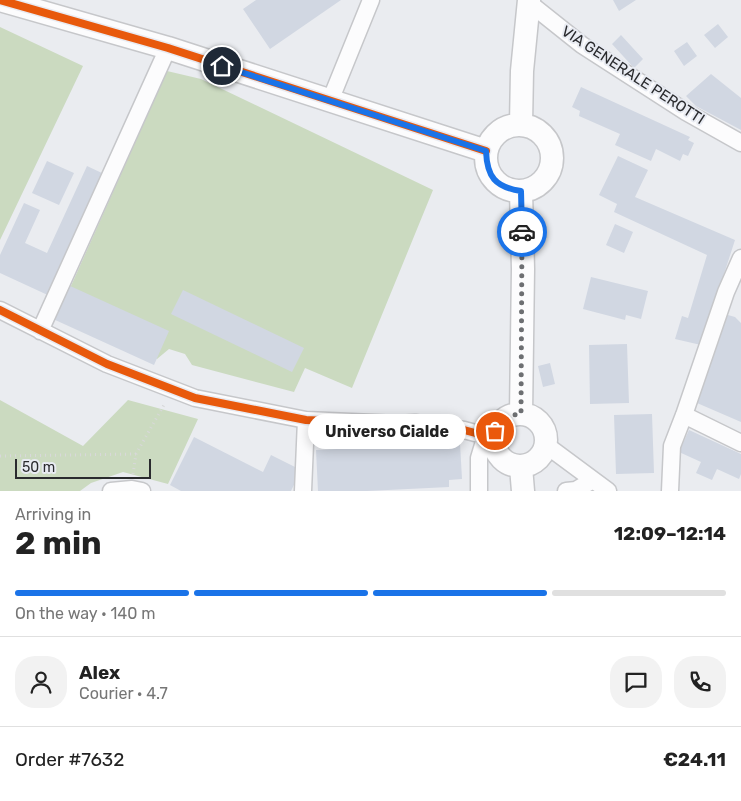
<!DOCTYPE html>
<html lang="en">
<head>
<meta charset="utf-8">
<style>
  :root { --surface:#fff; --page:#f2f2f2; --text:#222; --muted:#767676; --line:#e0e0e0; --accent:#1a73e8 }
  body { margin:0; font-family:Rubik,sans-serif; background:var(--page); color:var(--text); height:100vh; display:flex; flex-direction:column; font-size:19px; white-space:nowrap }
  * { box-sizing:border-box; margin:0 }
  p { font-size:16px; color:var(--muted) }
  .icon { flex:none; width:28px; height:28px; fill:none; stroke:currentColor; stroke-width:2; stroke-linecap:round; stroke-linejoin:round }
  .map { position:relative; height:491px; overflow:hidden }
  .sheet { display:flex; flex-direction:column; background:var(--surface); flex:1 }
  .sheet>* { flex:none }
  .scale { position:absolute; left:15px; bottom:12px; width:136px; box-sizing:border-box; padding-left:5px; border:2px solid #2a2b2e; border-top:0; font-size:14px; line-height:18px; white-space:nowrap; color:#2a2b2e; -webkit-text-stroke:4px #e8ebf2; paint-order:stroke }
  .pin { position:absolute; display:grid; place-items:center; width:42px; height:42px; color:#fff; margin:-21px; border:2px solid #fff; border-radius:50%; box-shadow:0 1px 5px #0007 }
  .courier { position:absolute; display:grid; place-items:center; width:50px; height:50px; margin:-25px; border:4px solid #1a73e8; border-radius:50%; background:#fff; color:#222; box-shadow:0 1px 6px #0007 }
  .bubble { position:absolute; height:35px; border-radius:18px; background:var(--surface); box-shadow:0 2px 12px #0003; font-size:16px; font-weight:700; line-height:35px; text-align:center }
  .overview em { font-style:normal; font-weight:700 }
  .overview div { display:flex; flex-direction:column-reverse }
  .overview { display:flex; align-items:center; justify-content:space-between; height:85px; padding:0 15px }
  h1 { font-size:32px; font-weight:700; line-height:38px }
  .bar { display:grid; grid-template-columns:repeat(4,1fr); gap:8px 5px; align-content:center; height:60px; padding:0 15px }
  .bar i { height:6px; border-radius:4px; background:var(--line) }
  .bar .on { background:var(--accent) }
  .bar p { grid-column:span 4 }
  .line { display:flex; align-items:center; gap:12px; padding:0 15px; border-top:1px solid var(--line) }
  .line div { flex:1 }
  .round { display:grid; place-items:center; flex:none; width:52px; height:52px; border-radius:20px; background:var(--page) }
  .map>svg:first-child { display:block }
</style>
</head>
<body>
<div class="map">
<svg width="741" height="491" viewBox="0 0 741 491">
  <rect width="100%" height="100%" fill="#eaecf0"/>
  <path fill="#cbdac0" d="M0 27 83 66 0 240Z
    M167 71 201 79 433 190 352 388 305 368 294 392 192 365 185 354 169 349 157 359 58 315Z
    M0 400 83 446 128 400 198 419 168 484 123 472 91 483 80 491H0Z"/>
  <path fill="#d1d7e2" d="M256 0H341L270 49 243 9Z
    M613 0H636L619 11Z
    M718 24 728 37 715 48 704 35Z
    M621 35 643 59 634 68 612 44Z
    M687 42 697 56 684 66 674 51Z
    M711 74 741 98V130L696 106 686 96Z
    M581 87 690 137 688 140 694 143 688 156 683 154 680 161 656 149 651 161 615 145 620 134 579 116 580 111 572 107Z
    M618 156 648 170 635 197 735 240 701 345 675 339 682 316 688 318 707 255 614 212 617 204 599 195Z
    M47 161 74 173 59 205 32 193Z
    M87 166 104 174 52 297 0 273V255L24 203 40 210 25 243 47 253Z
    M615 224 633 232 624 253 606 245Z
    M591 277 648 291 641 319 626 315 625 320 583 309Z
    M68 285 169 331 154 365 53 319Z
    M183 290 304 348 292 372 171 314Z
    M721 313 735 317 741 323V422L697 403Z
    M627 344 629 403 590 404 589 345Z
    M550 363 555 384 543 387 538 366Z
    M652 414 654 473 616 474 614 415Z
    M689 430 741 454V474L739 479 717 469 712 480 696 473 701 462 679 452Z
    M194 437 263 472 271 455 301 470 291 491H181L170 485Z
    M460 443 462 479 449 480V487L367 491H318L316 450Z"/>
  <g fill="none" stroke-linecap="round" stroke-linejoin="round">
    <defs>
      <path id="street" d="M528 2 582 45 686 112 741 143
        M330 101 371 0
        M0 310 107 364 195 398 306 420 397 424 415 423 464 430 494 438
        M40 331 168 48
        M684 415 741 443
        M546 445 608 491
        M111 491 132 489 142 491
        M303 491 306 420
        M479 491V458L486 435
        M566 491 576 490 593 480
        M670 491 672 446 684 415 726 292 741 258"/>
      <path id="secondary" d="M0 0 168 48 486 151
        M521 124 522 71 529 0
        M486 158a33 33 0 1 1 66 0a33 33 0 1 1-66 0Z
        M521 191 523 269 521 414
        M494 440a26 26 0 1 1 52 0a26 26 0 1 1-52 0Z
        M521 467 523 491"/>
    </defs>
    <use href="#street" stroke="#c6c7ca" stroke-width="19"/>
    <use href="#secondary" stroke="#c6c7ca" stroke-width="25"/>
    <path stroke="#d8d8da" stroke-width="3" stroke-dasharray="1 4" stroke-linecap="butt" d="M0 456 136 454
      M133 474 136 454 165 403"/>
    <use href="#street" stroke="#fcfcfd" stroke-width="16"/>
    <use href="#secondary" stroke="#fcfcfd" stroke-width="22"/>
    <defs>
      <path id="cycleway" d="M0 0 168 48 486 151
        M0 310 107 364 195 398 306 420 397 424 415 423 464 430 494 438"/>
    </defs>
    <use href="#cycleway" stroke="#e8ebf2" stroke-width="11"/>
    <use href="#cycleway" stroke="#e8590c" stroke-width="8"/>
  </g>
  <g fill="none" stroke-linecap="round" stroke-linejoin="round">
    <path stroke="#6d6f72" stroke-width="5" stroke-dasharray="0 9" d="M495 431C500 420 508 415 521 414L522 232"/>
    <path stroke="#1a73e8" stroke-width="6" d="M222 66 486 151C487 177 495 187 521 191L522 232"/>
  </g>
  <g text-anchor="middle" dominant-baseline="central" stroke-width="4" stroke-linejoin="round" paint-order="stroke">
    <g font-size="15" fill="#2a2b2e" stroke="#e8ebf2">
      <text transform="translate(633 75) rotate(33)">VIA GENERALE PEROTTI</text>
    </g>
  </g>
</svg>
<div class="scale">50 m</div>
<div class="pin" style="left:495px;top:431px;background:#ea580c"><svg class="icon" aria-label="bag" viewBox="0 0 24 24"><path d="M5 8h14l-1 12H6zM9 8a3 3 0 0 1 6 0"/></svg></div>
<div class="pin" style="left:222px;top:66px;background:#1f2937"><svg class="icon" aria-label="home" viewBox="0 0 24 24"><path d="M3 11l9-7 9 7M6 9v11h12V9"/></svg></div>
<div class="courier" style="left:522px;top:232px"><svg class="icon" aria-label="car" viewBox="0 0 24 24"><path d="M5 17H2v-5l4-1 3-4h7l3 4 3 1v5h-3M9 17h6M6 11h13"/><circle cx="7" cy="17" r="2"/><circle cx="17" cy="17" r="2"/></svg></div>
<div class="bubble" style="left:308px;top:414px;width:158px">Universo Cialde</div>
</div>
<section class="sheet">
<div class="overview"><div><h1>2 min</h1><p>Arriving in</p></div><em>12:09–12:14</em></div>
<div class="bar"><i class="on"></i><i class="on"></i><i class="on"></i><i></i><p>On the way · 140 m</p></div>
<div class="line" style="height:90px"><a class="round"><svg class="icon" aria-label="person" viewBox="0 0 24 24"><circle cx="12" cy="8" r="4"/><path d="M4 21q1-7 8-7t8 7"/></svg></a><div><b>Alex</b><p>Courier · 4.7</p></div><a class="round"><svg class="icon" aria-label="chat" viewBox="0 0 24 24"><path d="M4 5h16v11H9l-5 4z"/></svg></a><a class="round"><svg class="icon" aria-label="phone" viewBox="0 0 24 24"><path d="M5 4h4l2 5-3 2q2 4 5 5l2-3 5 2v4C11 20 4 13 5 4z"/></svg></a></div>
<div class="line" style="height:65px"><div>Order #7632</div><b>€24.11</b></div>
</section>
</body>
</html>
